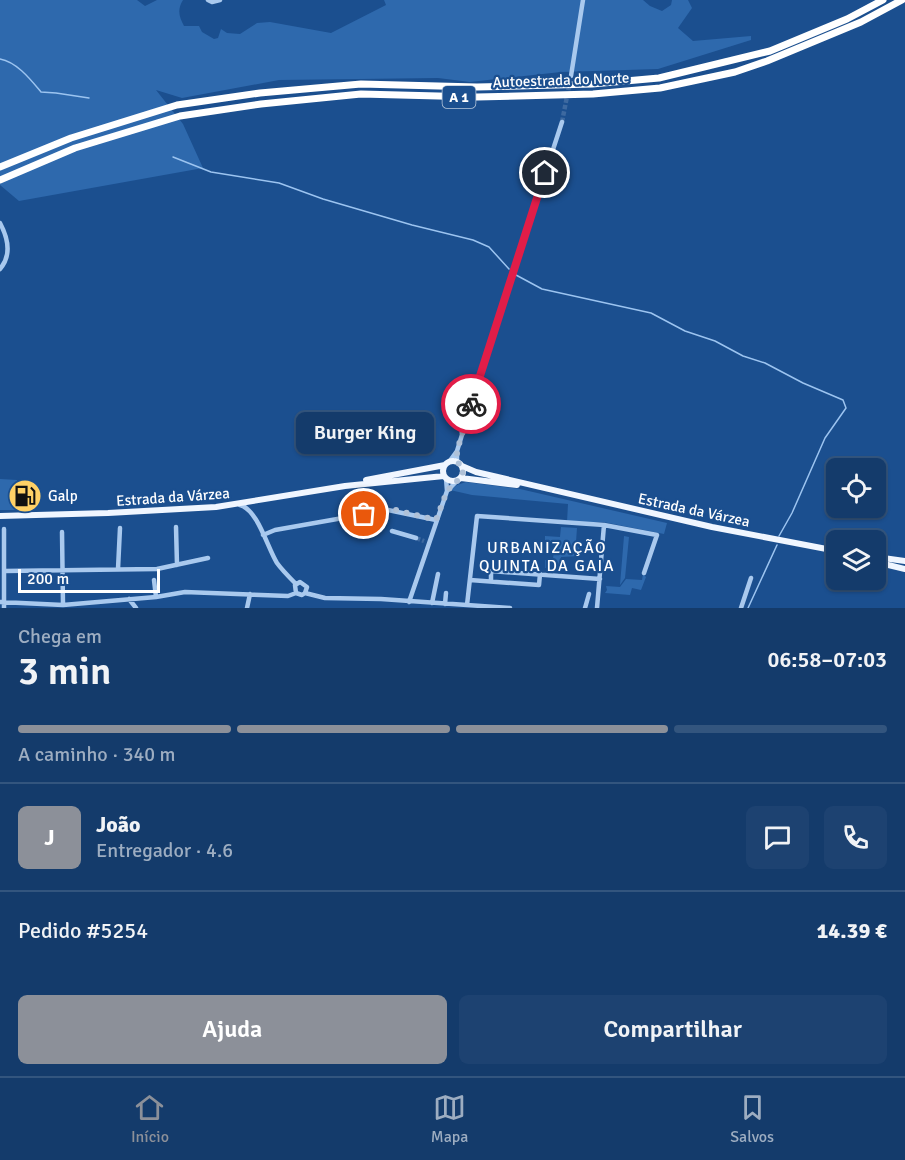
<!DOCTYPE html>
<html lang="pt">
<head>
<meta charset="utf-8">
<style>
  :root { --surface:#143b6b; --page:#1d4271; --text:#f1f3f6; --muted:#9dadc1; --line:#33557e; --accent:#8c9099 }
  body { margin:0; font-family:Signika,sans-serif; background:var(--page); color:var(--text); height:100vh; display:flex; flex-direction:column; font-size:22px; white-space:nowrap }
  * { box-sizing:border-box; margin:0 }
  p { font-size:20px; color:var(--muted) }
  .icon { flex:none; width:33px; height:33px; fill:none; stroke:currentColor; stroke-width:2; stroke-linecap:round; stroke-linejoin:round }
  .map { position:relative; height:608px; overflow:hidden }
  .drawer { display:flex; flex-direction:column; background:var(--surface); flex:1 }
  .drawer>* { flex:none }
  .buttons { position:absolute; left:826px; top:458px; display:grid; gap:12px }
  .buttons a { display:grid; place-items:center; width:60px; height:60px; border-radius:9px; background:var(--surface); box-shadow:0 2px 4px #0004,0 0 0 2px var(--line); font-size:30px }
  .scale { position:absolute; left:18px; bottom:15px; width:142px; box-sizing:border-box; padding-left:6px; border:3px solid #fff; border-top:0; font-size:16px; line-height:21px; white-space:nowrap; color:#fff; -webkit-text-stroke:4px #1b4f8f; paint-order:stroke }
  .pin { position:absolute; display:grid; place-items:center; width:51px; height:51px; color:#fff; margin:-26px; border:3px solid #fff; border-radius:50%; box-shadow:0 2px 6px #0007 }
  .courier { position:absolute; display:grid; place-items:center; width:60px; height:60px; margin:-30px; border:4px solid #e11d48; border-radius:50%; background:#fff; color:#222; box-shadow:0 2px 8px #0007 }
  .bubble { position:absolute; height:42px; border-radius:9px; background:var(--surface); box-shadow:0 2px 4px #0004,0 0 0 2px var(--line); font-size:20px; font-weight:600; line-height:42px; text-align:center }
  .head em { font-style:normal; font-weight:600 }
  .head div { display:flex; flex-direction:column-reverse }
  .head { display:flex; align-items:center; justify-content:space-between; height:102px; padding:0 18px }
  h1 { font-size:39px; font-weight:600; line-height:45px }
  .bar { display:grid; grid-template-columns:repeat(4,1fr); gap:9px 6px; align-content:center; height:72px; padding:0 18px }
  .bar i { height:8px; border-radius:4px; background:var(--line) }
  .bar .selected { background:var(--accent) }
  .bar p { grid-column:span 4 }
  .line { display:flex; align-items:center; gap:15px; padding:0 18px; border-top:2px solid var(--line) }
  .line div { flex:1 }
  .round { display:grid; place-items:center; flex:none; width:63px; height:63px; border-radius:9px; background:var(--page) }
  .cta { display:flex; gap:12px; margin-top:auto; padding:12px 18px }
  .cta a { flex:1; height:69px; border-radius:9px; background:var(--accent); color:#fff; font-size:24px; font-weight:600; line-height:69px; text-align:center }
  .cta a+a { background:var(--page); color:var(--text) }
  .tab-bar { display:flex; justify-content:space-around; align-items:center; height:84px; border-top:2px solid var(--line); background:var(--surface); font-size:16px; color:var(--muted) }
  .tab-bar a { display:grid; justify-items:center; gap:3px }
  .tab-bar .selected { color:var(--accent) }
  .map>svg:first-child { display:block }
</style>
</head>
<body>
<div class="map">
<svg width="905" height="608" viewBox="0 0 905 608">
  <rect width="100%" height="100%" fill="#1b4f8f"/>
  <path fill="#2e69ad" d="M0 0H137L145 6 157 0H183C177 10 179 16 184 26H199L202 32 214 39 218 38 221 29 227 33 240 34 257 23 270 22 331 33 386 5 384 0H643L650 6 662 11 671 5 672 0H688L692 8 678 28 693 41 751 36V40L658 69 561 72 470 82 438 78 279 80 182 98 156 90 183 124 203 168 19 201 0 185Z
    M0 479 17 480 18 510H0Z
    M466 482 520 489 667 523 664 534 603 522H567L568 504 472 495 450 490 457 485Z
    M561 527 577 528 576 542 580 545 579 556 561 557 560 569 552 568 553 563 551 568H545V560L553 559 555 542 545 540V536L560 537Z
    M624 536 629 537 625 578 620 585Z
    M643 574 646 577 641 590 632 588 630 595 605 593 607 590 606 586 620 587 626 579 642 580Z"/>
  <g fill="none" stroke-linecap="round" stroke-linejoin="round">
    <path stroke="#9cc4f0" stroke-width="1.5" d="M0 59C17 62 31 80 41 92L56 93 89 98
      M173 157 211 172 279 183 323 199 412 225 473 240 489 247 509 269
      M516 275 542 289 651 313 685 331 715 341 743 356 765 363 803 383 843 400 846 408 825 438 792 513 779 536
      M748 608 777 545"/>
    <path stroke="#3d69a0" stroke-width="4.5" stroke-dasharray="4.5 2" stroke-linecap="butt" d="M562 122 571 76
      M416 538 424 541"/>
    <path stroke="#a9c9ee" stroke-width="4.5" d="M208 0 212 2 220 0
      M571 76 583 0
      M0 223C8 238 12 255 0 269
      M457 451V462
      M449 462 457 451 505 296 562 122
      M446 478 447 491
      M240 505C258 510 267 547 277 563 282 570 289 577 296 584
      M176 527 177 565
      M4 529V608
      M392 531 416 538
      M62 532 63 605
      M263 535 275 530 388 510 436 520
      M118 569 120 528
      M4 571 157 569 208 558
      M154 580 156 597
      M470 580 539 585 540 574
      M491 581V571L600 579
      M296 593 295 585 300 582 307 587 305 593
      M129 599 136 608
      M0 602 63 605 156 597 185 592 288 596 296 593 302 595 305 593 325 598 381 599 510 608
      M409 602 447 491 458 480
      M432 603 438 574
      M445 604 446 593
      M467 605 477 516 604 525 657 535 644 573
      M247 608 250 594
      M585 608 589 594
      M597 608 604 525
      M741 608 751 578"/>
    <path stroke="#f0f6ff" stroke-width="6" d="M443 471a10 10 0 1 1 20 0a10 10 0 1 1-20 0Z
      M462 466 476 472 712 527 837 551
      M461 478 517 485
      M366 480 445 465
      M0 516 108 513 216 507 345 486 444 476
      M876 557 905 561
      M876 562 905 569"/>
    <path stroke="#fff" stroke-width="7" d="M0 167 71 138 177 105 260 93 361 84 477 87 592 84 659 78 770 51 847 19 883 0
      M0 180 75 148 180 116 261 104 361 94 477 97 593 94 660 88 735 72 767 61 861 22 902 0"/>
  </g>
  <g fill="none" stroke-linecap="round" stroke-linejoin="round">
    <path stroke="#afc1d8" stroke-width="6" stroke-dasharray="0 10.8" d="M364 514 388 510H396L436 520 447 491 463 475 462 466 457 462V451L471 404"/>
    <path stroke="#e11d48" stroke-width="8" d="M471 404 545 173"/>
  </g>
  <defs>
    <symbol id="fuel-disc" viewBox="-11 -11 22 22"><circle r="9.5" fill="#ffd166" stroke="#1b4f8f"/><path d="M-5.5-6h7V0h2V4h1.3V-2.5L3-4.5l.8-.8L6-3V5H2.5V1h-1V6h-7ZM-4.2-4.7v3.2H.2V-4.7Z" fill="#111"/></symbol>
  </defs>
  <g fill-rule="evenodd">
    <use href="#fuel-disc" x="6" y="477" width="38" height="38"/>
  </g>
  <g text-anchor="middle" dominant-baseline="central" stroke-width="4.5" stroke-linejoin="round" paint-order="stroke">
    <rect fill="#1b4f8f" stroke="#bbcadd" stroke-width="1.5" x="442.5" y="86" width="33" height="22" rx="4.5"/>
    <g font-size="14" font-weight="bold" fill="#fff">
      <text x="459" y="97">A 1</text>
    </g>
    <g font-size="15" fill="#fff" stroke="#1b4f8f">
      <text transform="translate(561 80) rotate(-2)">Autoestrada do Norte</text>
      <text transform="translate(173 497) rotate(-4)">Estrada da Várzea</text>
      <text transform="translate(694 510) rotate(12)">Estrada da Várzea</text>
    </g>
    <g font-size="15" fill="#fff" stroke="#1b4f8f" text-anchor="start">
      <text x="48" y="496">Galp</text>
    </g>
    <g font-size="16" letter-spacing="1.5" fill="#fff" stroke="#1b4f8f">
      <text x="547" y="548">URBANIZAÇÃO<tspan x="547" dy="18">QUINTA DA GAIA</tspan></text>
    </g>
  </g>
</svg>
<div class="buttons">
<a><svg class="icon" aria-label="locate" viewBox="0 0 24 24"><circle cx="12" cy="12" r="6"/><path d="M12 2v4M12 18v4M2 12h4M18 12h4"/></svg></a>
<a><svg class="icon" aria-label="layers" viewBox="0 0 24 24"><path d="M12 4l9 5-9 5-9-5zM3 14l9 5 9-5"/></svg></a>
</div>
<div class="scale">200 m</div>
<div class="pin" style="left:364px;top:514px;background:#ea580c"><svg class="icon" aria-label="bag" viewBox="0 0 24 24"><path d="M5 8h14l-1 12H6zM9 8a3 3 0 0 1 6 0"/></svg></div>
<div class="pin" style="left:545px;top:173px;background:#1f2937"><svg class="icon" aria-label="home" viewBox="0 0 24 24"><path d="M3 11l9-7 9 7M6 9v11h12V9"/></svg></div>
<div class="courier" style="left:471px;top:404px"><svg class="icon" aria-label="bike" viewBox="0 0 24 24"><circle cx="6" cy="16" r="4"/><circle cx="18" cy="16" r="4"/><path d="M6 16l4-8h5l3 8M10 8l3 8H6M13 5h3"/></svg></div>
<div class="bubble" style="left:296px;top:412px;width:138px">Burger King</div>
</div>
<section class="drawer">
<div class="head"><div><h1>3 min</h1><p>Chega em</p></div><em>06:58–07:03</em></div>
<div class="bar"><i class="selected"></i><i class="selected"></i><i class="selected"></i><i></i><p>A caminho · 340 m</p></div>
<div class="line" style="height:108px"><b class="round" style="background:var(--accent);color:#fff">J</b><div><b>João</b><p>Entregador · 4.6</p></div><a class="round"><svg class="icon" aria-label="chat" viewBox="0 0 24 24"><path d="M4 5h16v11H9l-5 4z"/></svg></a><a class="round"><svg class="icon" aria-label="phone" viewBox="0 0 24 24"><path d="M5 4h4l2 5-3 2q2 4 5 5l2-3 5 2v4C11 20 4 13 5 4z"/></svg></a></div>
<div class="line" style="height:78px"><div>Pedido #5254</div><b>14.39 €</b></div>
<div class="cta"><a>Ajuda</a><a>Compartilhar</a></div>
</section>
<nav class="tab-bar">
<a class="selected"><svg class="icon" aria-label="home" viewBox="0 0 24 24"><path d="M3 11l9-7 9 7M6 9v11h12V9"/></svg>Início</a>
<a><svg class="icon" aria-label="map" viewBox="0 0 24 24"><path d="M3 6l6-2 6 2 6-2v14l-6 2-6-2-6 2zM9 4v14M15 6v14"/></svg>Mapa</a>
<a><svg class="icon" aria-label="saved" viewBox="0 0 24 24"><path d="M7 4h10v16l-5-4-5 4z"/></svg>Salvos</a>
</nav>
</body>
</html>
